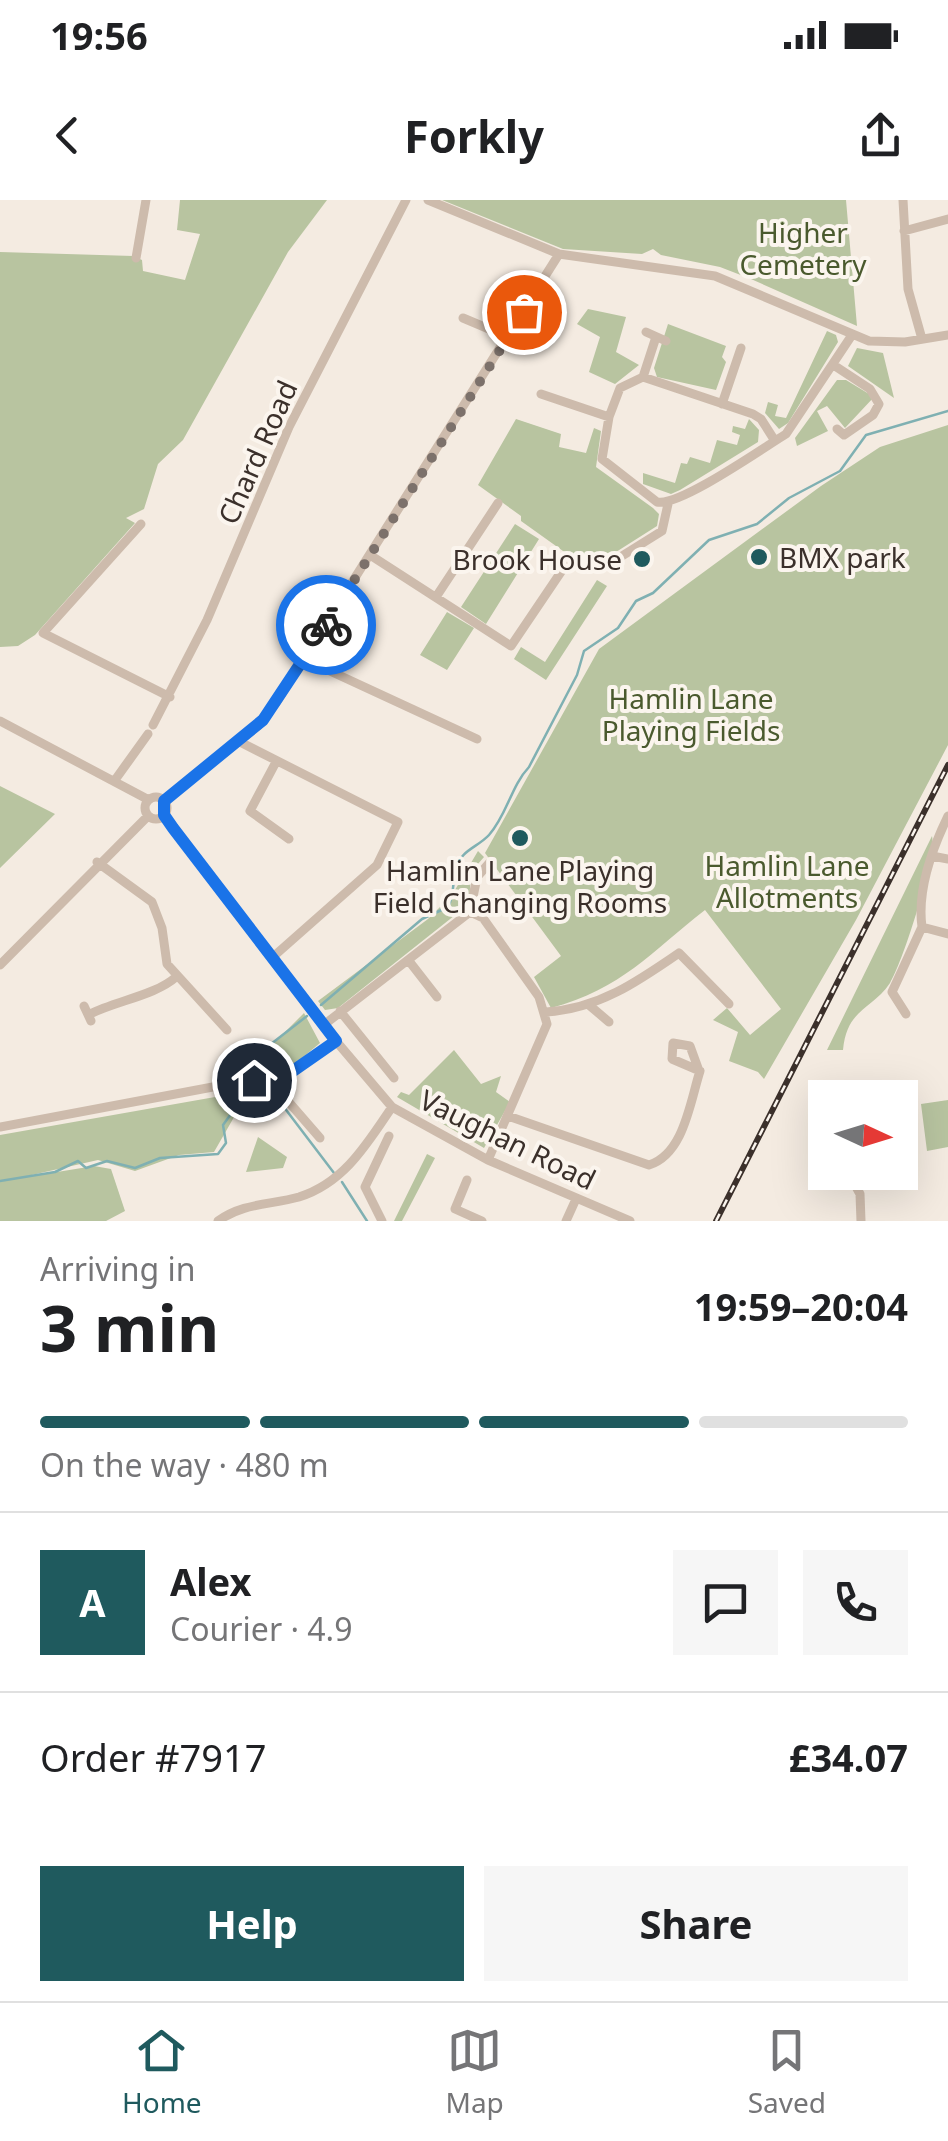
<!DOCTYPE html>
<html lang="en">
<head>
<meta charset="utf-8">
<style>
  :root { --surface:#fff; --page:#f6f6f6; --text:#202124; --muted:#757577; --line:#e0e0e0; --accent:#1f5a5e }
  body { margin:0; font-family:"Noto Sans",sans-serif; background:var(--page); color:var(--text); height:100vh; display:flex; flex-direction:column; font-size:38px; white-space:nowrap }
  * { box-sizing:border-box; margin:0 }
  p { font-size:32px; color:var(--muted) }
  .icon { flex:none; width:55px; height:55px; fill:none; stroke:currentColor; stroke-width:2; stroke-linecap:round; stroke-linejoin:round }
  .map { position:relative; height:1021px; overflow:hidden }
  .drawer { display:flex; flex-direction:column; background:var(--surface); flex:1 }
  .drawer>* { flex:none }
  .needle { width:65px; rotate:94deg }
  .fabs { position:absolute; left:808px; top:880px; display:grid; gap:20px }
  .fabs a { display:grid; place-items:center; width:110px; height:110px; border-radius:0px; background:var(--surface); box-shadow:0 10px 40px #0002; font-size:50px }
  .pin { position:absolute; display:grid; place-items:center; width:85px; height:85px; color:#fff; margin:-42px; border:5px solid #fff; border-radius:50%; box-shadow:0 2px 10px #0007 }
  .courier { position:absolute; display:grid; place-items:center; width:100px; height:100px; margin:-50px; border:8px solid #1a73e8; border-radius:50%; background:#fff; color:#222; box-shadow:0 2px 12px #0007 }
  .headline em { font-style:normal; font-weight:700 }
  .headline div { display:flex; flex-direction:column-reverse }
  .headline { display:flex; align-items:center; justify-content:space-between; height:170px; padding:0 40px }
  h1 { font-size:65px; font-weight:700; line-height:75px }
  .bar { display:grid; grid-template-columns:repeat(4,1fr); gap:15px 10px; align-content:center; height:120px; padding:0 40px }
  .bar i { height:12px; border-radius:8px; background:var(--line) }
  .bar .selected { background:var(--accent) }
  .bar p { grid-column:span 4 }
  .line { display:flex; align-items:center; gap:25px; padding:0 40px; border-top:2px solid var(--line) }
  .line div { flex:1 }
  .round { display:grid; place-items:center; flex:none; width:105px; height:105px; border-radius:0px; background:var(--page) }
  .cta { display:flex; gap:20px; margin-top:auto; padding:20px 40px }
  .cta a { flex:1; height:115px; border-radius:0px; background:var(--accent); color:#fff; font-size:40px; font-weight:700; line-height:115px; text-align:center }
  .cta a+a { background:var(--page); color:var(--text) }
  .status { display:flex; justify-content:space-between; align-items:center; height:70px; padding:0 50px; background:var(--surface); direction:ltr }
  .status svg { height:28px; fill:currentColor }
  header { display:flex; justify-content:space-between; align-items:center; height:130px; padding:0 40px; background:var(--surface); font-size:45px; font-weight:700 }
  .dock { display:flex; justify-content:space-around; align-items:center; height:140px; border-top:2px solid var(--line); background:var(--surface); font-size:28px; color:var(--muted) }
  .dock a { display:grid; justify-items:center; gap:5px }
  .dock .selected { color:var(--accent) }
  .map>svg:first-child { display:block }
</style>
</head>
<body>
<div class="status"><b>19:56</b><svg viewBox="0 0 49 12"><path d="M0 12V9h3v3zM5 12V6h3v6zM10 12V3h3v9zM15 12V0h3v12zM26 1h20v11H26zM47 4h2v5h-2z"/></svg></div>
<header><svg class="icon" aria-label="back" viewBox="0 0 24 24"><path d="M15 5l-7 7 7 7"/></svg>Forkly<svg class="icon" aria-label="share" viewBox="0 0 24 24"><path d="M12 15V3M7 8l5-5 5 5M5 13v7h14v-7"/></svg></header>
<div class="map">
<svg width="948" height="1021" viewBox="0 0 948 1021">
  <rect width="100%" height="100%" fill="#f4ebe1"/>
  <path fill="#b8c4a0" d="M180 0H327L288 52 183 240 158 264 144 309 126 318 135 323 35 435 18 446 0 447V52L133 56 142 60 143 71 185 80 200 34 177 30Z
    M442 0H846L857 126 751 79 720 67 661 55 653 49 642 54 563 49Z
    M588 109 626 117 616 152 639 165 615 184 589 172 600 137 577 124Z
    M668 124 726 146 722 157 726 162 716 190 657 177 654 168Z
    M827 131 836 135 838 142 788 223 779 229 765 213 768 202 778 205 775 216 786 218Z
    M857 148 883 153 894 198 848 166Z
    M837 180H846L874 197 845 228 827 206 817 211 828 231 797 246 795 238Z
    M516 219 561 234 559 247 586 253 594 228 601 231 596 267 653 308 659 314 657 326 605 359 596 356 577 361 521 321V316L478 285Z
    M749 219 759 230 758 242 680 290 671 294 643 284V273L675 283 681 263 687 264 690 257 710 263 717 240 737 245 740 235 732 232 733 226 745 229Z
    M948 225V545L856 720 764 879 758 872 729 861 738 832 713 820 727 808 750 835 781 809 705 710C651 752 622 789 551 808L534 777 561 756 485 653 599 449 821 286 880 247Z
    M515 324 539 339 486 424 461 407Z
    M597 380 607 386 546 480 514 459 521 447 545 462Z
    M447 412 474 428 447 470 420 455Z
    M0 586 55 614 0 668Z
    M932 636C937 654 903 763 890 783 872 810 847 808 843 850H827Z
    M478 651 484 657 471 672 469 704 338 808 325 810 318 801 428 719 452 695Z
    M304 813 320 843 296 863 267 873 257 860Z
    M454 850 481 884 501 876 496 892 510 902 484 948 397 897 401 892 409 895Z
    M249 891 214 952 179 955 135 971 98 960 14 979 94 966 111 969 125 1011 106 1021H0V935Z
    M948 900V947L927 951 921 904Z
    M258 937 287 957 283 968 246 972Z
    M427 954 435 958 402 1021H394Z"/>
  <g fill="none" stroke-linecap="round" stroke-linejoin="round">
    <path stroke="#7fb0b2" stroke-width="2.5" d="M321 805 422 719 448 707C455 694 452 682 456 668 461 650 478 647 489 635 507 615 511 586 529 567L577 475 584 451 618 428 636 401 653 393 709 340 757 324 789 298 840 271 866 235 948 211
      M258 860 262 851 307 816
      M239 910 277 898 334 973
      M0 981 55 972 78 961 86 968 107 961 135 968 160 958 218 954 226 943 223 925 249 889
      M342 982 367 1021"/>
    <path stroke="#cdbbac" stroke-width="9" d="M428 0 559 54 715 76 869 141 905 142 948 135
      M903 0 908 89 922 139
      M904 31 948 19
      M136 58 146 0
      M463 118 508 137
      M646 132 666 141
      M835 166 870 189 879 204 873 215 844 235 837 229
      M643 177 656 137
      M541 194 609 217
      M722 204 741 148
      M775 241 761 219 753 214 643 177 620 188 609 217 602 259 657 302C679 307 763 248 786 234L852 135
      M141 324 43 433 170 497
      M370 355 511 446 565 366
      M606 366 662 331 668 304
      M436 397 498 303
      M304 459 477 539
      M0 521 149 600
      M153 525 207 420 289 227 406 0
      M238 541 398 622 377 665 274 756
      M276 562 250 611 289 639
      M115 580 148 534
      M145 608a11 11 0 1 1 22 0a11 11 0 1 1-22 0Z
      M164 601 258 526 276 503 559 54
      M164 615 336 841 392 907 488 960 630 1021
      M948 616C932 649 917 691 922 727L948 734
      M932 656 948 659
      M97 662 152 702 162 728 167 764 227 830
      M470 712 483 718 539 797 547 824 488 960
      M409 761 437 797
      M0 765 148 616
      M589 805 609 822
      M84 806 91 821
      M340 811 394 878
      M546 812C598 809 637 782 679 753L729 804
      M90 814C116 801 156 795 176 777
      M906 814 892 792 922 727
      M325 824 470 712 477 677 491 661
      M279 881 287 900 320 938
      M508 916 649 965C684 954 690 902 700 871L672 859 673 843 690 846 698 868
      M0 927 218 886 279 881 336 841
      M848 972 860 994 861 1021
      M467 980 455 1009 482 1021
      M218 1021C243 1003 270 1005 299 997 344 983 367 944 392 907
      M382 1021 365 987 389 936
      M566 1021 576 999"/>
    <defs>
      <path id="rail" d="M716 1021 948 565"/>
    </defs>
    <use href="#rail" stroke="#3b302b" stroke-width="6"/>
    <use href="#rail" stroke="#fbf5ee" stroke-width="2.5" stroke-dasharray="8" stroke-linecap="butt"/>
  </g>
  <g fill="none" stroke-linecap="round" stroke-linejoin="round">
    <path stroke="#7c716b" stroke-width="10" stroke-dasharray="0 18" d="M326 425 524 112"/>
    <path stroke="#1a73e8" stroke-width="12" d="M254 880H280L336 841 173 628 164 615V601L263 520 326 425"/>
  </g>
  <g fill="#1f5a5e" stroke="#fbf5ee" stroke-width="4">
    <circle cx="759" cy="357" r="10"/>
    <circle cx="642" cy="359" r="10"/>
    <circle cx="520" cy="638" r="10"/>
  </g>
  <g text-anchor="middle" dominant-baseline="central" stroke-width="8" stroke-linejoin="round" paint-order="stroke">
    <g font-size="28" fill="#4a5a2e" stroke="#fbf5ee">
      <text x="803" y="32">Higher<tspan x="803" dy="32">Cemetery</tspan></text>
      <text x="691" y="498">Hamlin Lane<tspan x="691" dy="32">Playing Fields</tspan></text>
      <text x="787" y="665">Hamlin Lane<tspan x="787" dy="32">Allotments</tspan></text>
    </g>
    <g font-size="28" fill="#3b302b" stroke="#fbf5ee">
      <text transform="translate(257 252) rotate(-66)">Chard Road</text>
      <text transform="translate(508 939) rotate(26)">Vaughan Road</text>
    </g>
    <g font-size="28" fill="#3b302b" stroke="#fbf5ee" text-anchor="start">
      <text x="779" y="357">BMX park</text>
      <text x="622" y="359" text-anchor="end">Brook House</text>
      <text x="520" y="670" text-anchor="middle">Hamlin Lane Playing<tspan x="520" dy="32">Field Changing Rooms</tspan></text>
    </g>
  </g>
</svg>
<div class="fabs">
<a><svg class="needle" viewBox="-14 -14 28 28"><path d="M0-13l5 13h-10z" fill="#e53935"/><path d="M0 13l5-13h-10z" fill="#757577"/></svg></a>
</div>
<div class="pin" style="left:524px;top:112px;background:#ea580c"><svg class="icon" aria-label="bag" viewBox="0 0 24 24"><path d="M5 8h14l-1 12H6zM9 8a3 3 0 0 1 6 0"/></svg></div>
<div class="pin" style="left:254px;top:880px;background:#1f2937"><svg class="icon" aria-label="home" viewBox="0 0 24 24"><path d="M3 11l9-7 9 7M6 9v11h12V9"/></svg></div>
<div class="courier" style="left:326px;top:425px"><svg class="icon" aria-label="bike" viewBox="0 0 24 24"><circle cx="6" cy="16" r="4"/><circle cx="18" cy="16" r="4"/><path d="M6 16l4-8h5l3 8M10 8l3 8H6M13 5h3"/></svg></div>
</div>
<section class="drawer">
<div class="headline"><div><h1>3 min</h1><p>Arriving in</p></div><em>19:59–20:04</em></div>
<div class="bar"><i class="selected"></i><i class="selected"></i><i class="selected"></i><i></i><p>On the way · 480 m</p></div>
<div class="line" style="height:180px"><b class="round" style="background:var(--accent);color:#fff">A</b><div><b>Alex</b><p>Courier · 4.9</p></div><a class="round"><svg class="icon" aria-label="chat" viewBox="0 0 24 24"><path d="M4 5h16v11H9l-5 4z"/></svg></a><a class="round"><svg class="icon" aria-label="phone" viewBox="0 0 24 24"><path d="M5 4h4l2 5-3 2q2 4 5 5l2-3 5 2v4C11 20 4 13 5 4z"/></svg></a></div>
<div class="line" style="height:130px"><div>Order #7917</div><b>£34.07</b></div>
<div class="cta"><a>Help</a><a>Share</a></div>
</section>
<nav class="dock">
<a class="selected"><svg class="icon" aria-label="home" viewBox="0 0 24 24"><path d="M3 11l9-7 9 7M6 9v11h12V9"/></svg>Home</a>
<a><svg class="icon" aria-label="map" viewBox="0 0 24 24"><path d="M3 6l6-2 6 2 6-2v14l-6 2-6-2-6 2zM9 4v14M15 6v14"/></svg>Map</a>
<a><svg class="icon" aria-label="saved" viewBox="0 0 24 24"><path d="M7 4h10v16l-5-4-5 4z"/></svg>Saved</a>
</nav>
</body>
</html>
